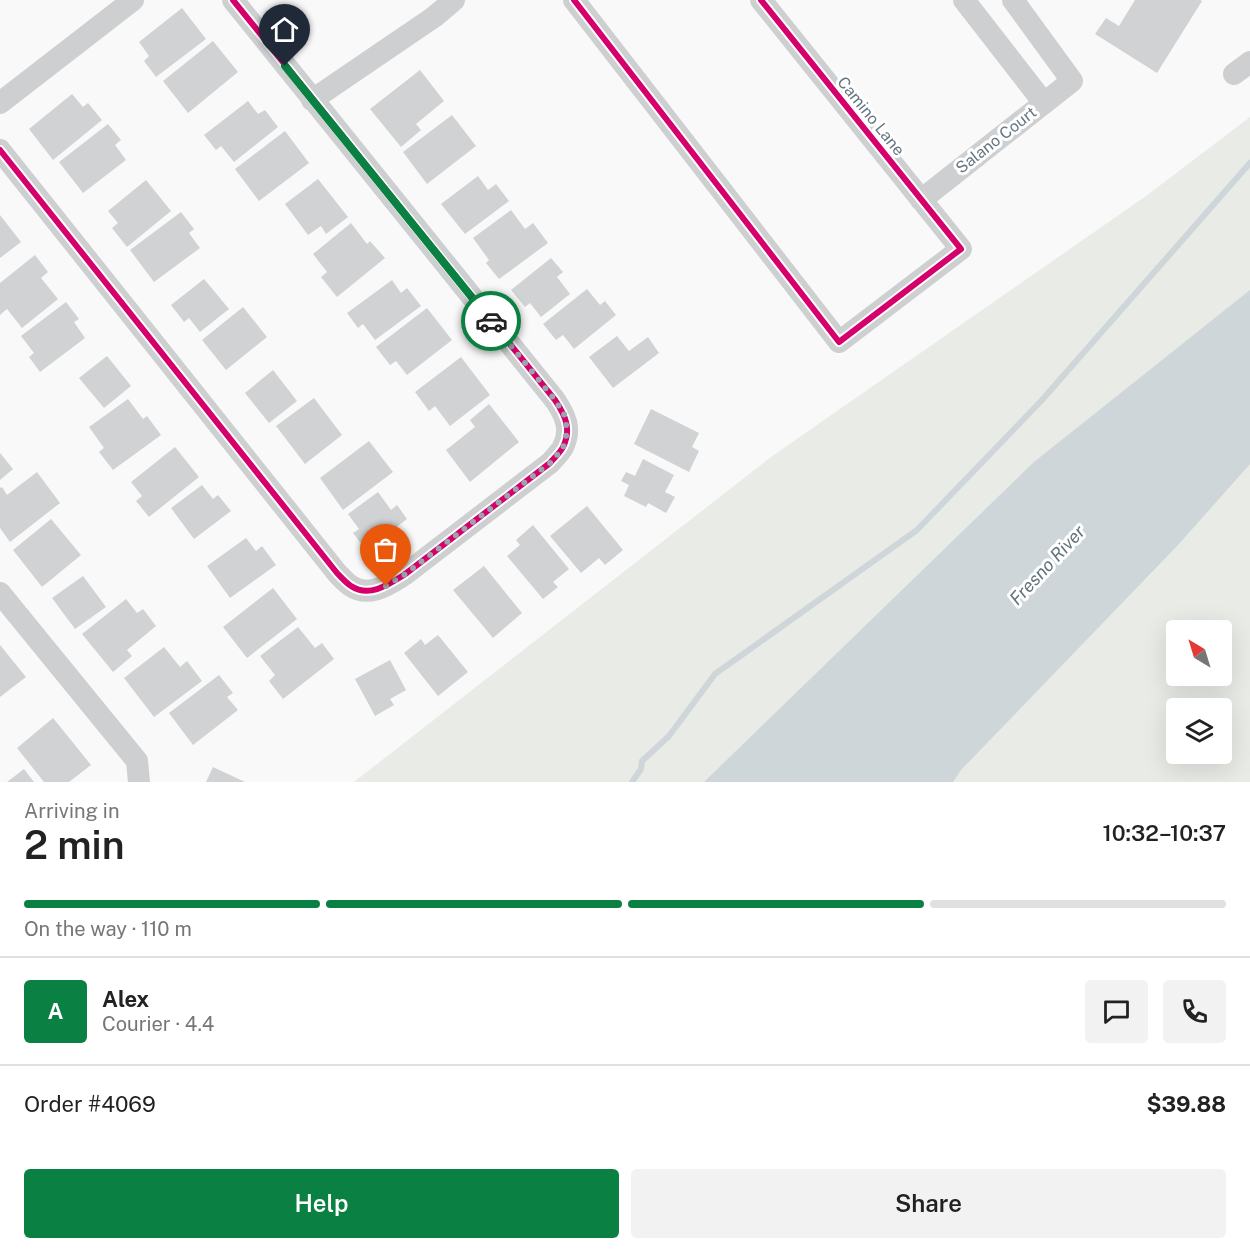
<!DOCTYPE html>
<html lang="en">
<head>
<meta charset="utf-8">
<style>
  :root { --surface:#fff; --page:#f2f2f2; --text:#222; --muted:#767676; --line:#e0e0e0; --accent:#0b8043 }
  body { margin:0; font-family:"Public Sans",sans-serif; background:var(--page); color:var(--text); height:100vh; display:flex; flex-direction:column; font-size:22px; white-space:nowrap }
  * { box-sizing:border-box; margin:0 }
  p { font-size:20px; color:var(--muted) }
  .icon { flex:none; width:33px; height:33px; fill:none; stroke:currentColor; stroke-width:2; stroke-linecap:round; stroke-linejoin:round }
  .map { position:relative; height:782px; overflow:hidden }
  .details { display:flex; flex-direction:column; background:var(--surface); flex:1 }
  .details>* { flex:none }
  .needle { width:39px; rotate:322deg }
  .controls { position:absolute; left:1166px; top:620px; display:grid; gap:12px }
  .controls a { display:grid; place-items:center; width:66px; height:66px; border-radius:6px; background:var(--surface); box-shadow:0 6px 24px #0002; font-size:30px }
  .pin { position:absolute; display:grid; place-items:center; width:51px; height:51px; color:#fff; margin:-62px -26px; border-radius:50% 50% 50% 0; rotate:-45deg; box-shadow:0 0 6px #0007 }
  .pin .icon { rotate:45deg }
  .courier { position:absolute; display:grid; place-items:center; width:60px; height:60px; margin:-30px; border:4px solid #0b8043; border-radius:50%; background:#fff; color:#222; box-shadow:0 2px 8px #0007 }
  .head em { font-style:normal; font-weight:600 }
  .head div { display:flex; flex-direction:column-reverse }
  .head { display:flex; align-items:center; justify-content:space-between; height:102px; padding:0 24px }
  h1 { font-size:39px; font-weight:600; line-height:45px }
  .bar { display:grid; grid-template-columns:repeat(4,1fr); gap:9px 6px; align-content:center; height:72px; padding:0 24px }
  .bar i { height:8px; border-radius:4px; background:var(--line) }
  .bar .active { background:var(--accent) }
  .bar p { grid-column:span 4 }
  .line { display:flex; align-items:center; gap:15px; padding:0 24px; border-top:2px solid var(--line) }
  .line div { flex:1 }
  .round { display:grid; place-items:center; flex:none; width:63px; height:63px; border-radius:6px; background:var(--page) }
  .button { display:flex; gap:12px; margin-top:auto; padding:12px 24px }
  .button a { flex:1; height:69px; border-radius:6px; background:var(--accent); color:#fff; font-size:24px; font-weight:600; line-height:69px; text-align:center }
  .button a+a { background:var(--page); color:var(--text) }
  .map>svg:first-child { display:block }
</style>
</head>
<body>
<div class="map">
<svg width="1250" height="782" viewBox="0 0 1250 782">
  <rect width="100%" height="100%" fill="#f9f9f9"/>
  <path fill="#e8ebe6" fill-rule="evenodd" d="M1250 117V782H354L771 457 1146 196ZM1176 630H1221V675H1176ZM1176 708H1221V753H1176Z"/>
  <path fill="#ced6d9" d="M1250 290V464L1178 545 961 770 953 782H704L1034 462Z"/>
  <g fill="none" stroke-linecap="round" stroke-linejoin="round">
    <path stroke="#ced6d9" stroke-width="6" d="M632 782 641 769 642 761 669 736 715 674 917 530 1042 400 1250 163"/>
  </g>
  <path fill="#d0d2d3" d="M1135 0H1200L1202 1 1157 73 1095 34 1106 18 1119 26Z
    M182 8 206 39 156 77 144 61 149 56 139 42Z
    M213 41 238 72 188 113 163 81Z
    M420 70 444 101 416 124 421 130 401 147 370 109Z
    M72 94 83 107 88 103 102 120 53 160 29 129Z
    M248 101 258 114 265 110 278 127 234 162 221 146 216 150 204 135Z
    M452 115 476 146 427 184 403 152Z
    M108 124 121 140 115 145 126 160 83 193 59 162Z
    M285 131 309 163 259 201 235 169Z
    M478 176 488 190 496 184 509 201 465 234 441 204Z
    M318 179 348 217 326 234 321 226 308 235 285 204Z
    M146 180 171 211 127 247 112 228 118 223 108 211Z
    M511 210 525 229 533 223 548 243 499 279 486 263 489 260 473 238Z
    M181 212 194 229 189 233 200 248 154 282 130 250Z
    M0 215 21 242 0 258Z
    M351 223 367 244 370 241 385 258 337 297 321 277 327 272 313 254Z
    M35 255 48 272 41 278 58 299 22 328 7 309 0 315V283Z
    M551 258 563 272 557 277 570 294 541 317 530 303 525 307 511 290Z
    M204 279 229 309 200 332 189 318 184 322 171 305Z
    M392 280 401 293 407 288 421 306 375 340 363 324 358 328 347 313Z
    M587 289 600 305 605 301 616 315 574 349 563 335 556 340 543 324Z
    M66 302 79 319 74 322 85 338 40 372 29 357 34 353 21 336Z
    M243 307 267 337 226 370 202 340Z
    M427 308 452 340 407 375 396 361 390 365 376 347Z
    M617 336 629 351 648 337 659 353 613 388 589 357Z
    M107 356 131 386 104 408 79 378Z
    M461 357 490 395 450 426 435 406 429 411 415 392Z
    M273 370 297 401 269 423 245 393Z
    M314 398 342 435 305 464 276 426Z
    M128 399 143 419 147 416 161 435 113 470 99 452 104 448 89 427Z
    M489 404 519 442 470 482 446 450 475 427 470 420Z
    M651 409 699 433 692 447 699 451 689 472 634 444Z
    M369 441 393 472 343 510 320 478Z
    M175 447 199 477 149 517 136 501 142 496 131 482Z
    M0 453 13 469 0 480Z
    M643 459 674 475 665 492 675 497 666 513 648 503 646 507 624 496 629 485 621 481 626 472 635 476Z
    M37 472 60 503 10 542 0 528V488L2 487 7 495Z
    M202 485 213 499 218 495 231 511 194 539 171 508Z
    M378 492 391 510 397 505 407 519 366 550 353 533 359 529 348 514Z
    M587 506 623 550 605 565 599 558 581 573 550 536Z
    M51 519 81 555 42 587 13 550Z
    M533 525 569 569 553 582 558 587 543 599 507 556 520 545 516 540Z
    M246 538 256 551 262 546 276 565 230 598 207 566Z
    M484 566 522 613 493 638 453 590Z
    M83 576 106 607 75 629 52 598Z
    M273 588 297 619 247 658 223 627Z
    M126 599 137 613 143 609 156 626 127 650 132 656 113 672 82 634Z
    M298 627 315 648 322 643 334 659 283 699 269 681 275 675 260 656Z
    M438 635 468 672 438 696 404 653 421 639 425 645Z
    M0 645 26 677 0 697Z
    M164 647 180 667 187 661 202 681 154 717 124 678Z
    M390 660 406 690 390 699 394 705 375 716 355 679Z
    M219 675 233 693 227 697 238 710 193 745 169 713Z
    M53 718 91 765 69 782H44L17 748Z
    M213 767 245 782H206Z
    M24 769 34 782H7Z"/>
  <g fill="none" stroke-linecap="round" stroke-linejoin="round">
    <path stroke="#cecfd0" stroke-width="22" d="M574 0 839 342 961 249 761 0
      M964 0 1044 103
      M1234 74 1250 62
      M312 100 434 17 454 0
      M0 103 133 0
      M0 150 337 573C341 577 346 583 351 586 369 598 388 585 404 575L550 463C554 458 560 453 563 447 572 429 565 415 555 400L233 0
      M921 200 1072 81 1013 0
      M0 593 137 761 139 782"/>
    <defs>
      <path id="cycleway" d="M574 0 839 342 961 249 761 0
        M0 150 337 573C341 577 346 583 351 586 369 598 388 585 404 575L550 463C554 458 560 453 563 447 572 429 565 415 555 400L233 0"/>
    </defs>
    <use href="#cycleway" stroke="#fff" stroke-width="10"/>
    <use href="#cycleway" stroke="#d6006c" stroke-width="6"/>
  </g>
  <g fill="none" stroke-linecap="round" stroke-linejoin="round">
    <path stroke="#99a4ac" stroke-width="6" stroke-dasharray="0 10.8" d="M386 586 404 575 550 463 563 448 567 432 565 416 555 400 491 321"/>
    <path stroke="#0b8043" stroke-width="8" d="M285 66 491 321"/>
  </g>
  <g text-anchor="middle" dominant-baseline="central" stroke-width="6" stroke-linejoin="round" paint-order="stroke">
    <g font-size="16" fill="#657683" stroke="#fff">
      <text transform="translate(871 116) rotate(51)">Camino Lane</text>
      <text transform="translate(996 140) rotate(-38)">Salano Court</text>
    </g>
    <g font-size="18" font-style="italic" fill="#60757c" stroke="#fff">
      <text transform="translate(1047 565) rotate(-47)">Fresno River</text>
    </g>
  </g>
</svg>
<div class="controls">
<a><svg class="needle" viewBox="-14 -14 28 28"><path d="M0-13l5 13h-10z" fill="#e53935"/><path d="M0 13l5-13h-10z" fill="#767676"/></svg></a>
<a><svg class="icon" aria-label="layers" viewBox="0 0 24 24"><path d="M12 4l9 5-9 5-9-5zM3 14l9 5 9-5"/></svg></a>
</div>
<div class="pin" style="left:386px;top:586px;background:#ea580c"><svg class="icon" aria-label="bag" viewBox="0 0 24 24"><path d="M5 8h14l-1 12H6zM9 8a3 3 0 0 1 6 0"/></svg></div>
<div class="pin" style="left:285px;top:66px;background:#1f2937"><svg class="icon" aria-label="home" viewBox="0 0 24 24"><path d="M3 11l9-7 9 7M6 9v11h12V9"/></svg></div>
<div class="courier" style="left:491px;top:321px"><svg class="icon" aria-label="car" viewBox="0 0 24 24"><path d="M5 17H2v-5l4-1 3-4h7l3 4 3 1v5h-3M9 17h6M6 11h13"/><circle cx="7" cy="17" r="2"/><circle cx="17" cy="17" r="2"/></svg></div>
</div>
<section class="details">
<div class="head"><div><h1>2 min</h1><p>Arriving in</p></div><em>10:32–10:37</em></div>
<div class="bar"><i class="active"></i><i class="active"></i><i class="active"></i><i></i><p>On the way · 110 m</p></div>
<div class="line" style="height:108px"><b class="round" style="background:var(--accent);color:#fff">A</b><div><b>Alex</b><p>Courier · 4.4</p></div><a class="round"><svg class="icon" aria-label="chat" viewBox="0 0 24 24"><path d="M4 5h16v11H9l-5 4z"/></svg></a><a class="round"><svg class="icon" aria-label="phone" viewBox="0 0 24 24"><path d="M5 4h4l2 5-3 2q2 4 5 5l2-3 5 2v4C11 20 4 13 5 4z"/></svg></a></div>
<div class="line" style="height:78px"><div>Order #4069</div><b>$39.88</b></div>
<div class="button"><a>Help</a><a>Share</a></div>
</section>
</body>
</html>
